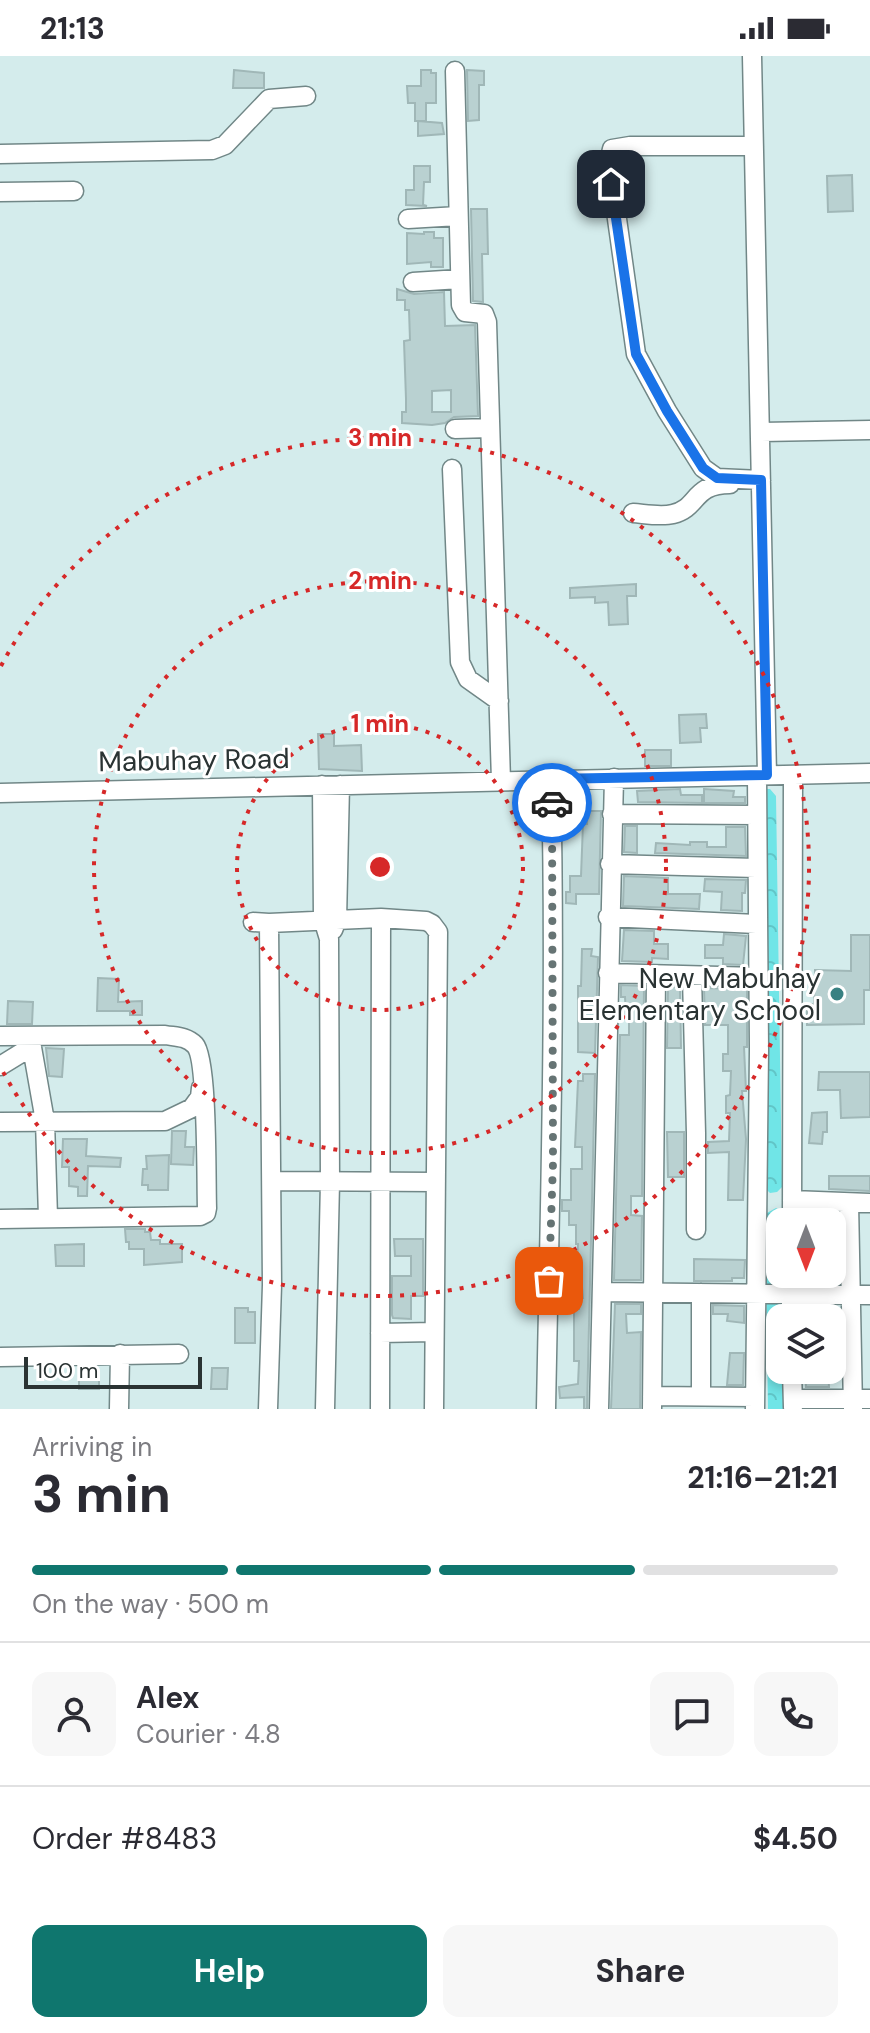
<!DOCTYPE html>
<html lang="en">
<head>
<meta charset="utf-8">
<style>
  :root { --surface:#fff; --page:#f7f7f7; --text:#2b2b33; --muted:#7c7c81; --line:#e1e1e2; --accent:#0f766e }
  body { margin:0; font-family:"DM Sans",sans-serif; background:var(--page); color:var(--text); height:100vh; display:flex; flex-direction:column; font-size:30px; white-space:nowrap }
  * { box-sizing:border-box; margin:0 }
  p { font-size:26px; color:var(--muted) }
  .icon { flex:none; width:44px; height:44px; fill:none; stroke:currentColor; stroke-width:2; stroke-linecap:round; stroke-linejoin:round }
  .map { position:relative; height:1353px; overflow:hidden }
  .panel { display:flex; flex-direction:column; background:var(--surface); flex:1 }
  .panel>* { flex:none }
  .needle { width:52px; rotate:180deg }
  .tools { position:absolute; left:766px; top:1152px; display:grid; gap:16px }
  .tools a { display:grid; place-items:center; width:80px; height:80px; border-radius:16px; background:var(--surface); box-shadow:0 4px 12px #0003; font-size:40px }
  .scale { position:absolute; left:24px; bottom:20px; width:178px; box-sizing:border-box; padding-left:8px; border:4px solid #2a3333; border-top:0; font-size:22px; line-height:28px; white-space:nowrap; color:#2a3333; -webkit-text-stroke:6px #fff; paint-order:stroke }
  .pin { position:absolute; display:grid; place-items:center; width:68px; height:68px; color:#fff; margin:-34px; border-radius:16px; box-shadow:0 4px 12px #0006 }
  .courier { position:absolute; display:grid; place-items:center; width:80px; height:80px; margin:-40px; border:6px solid #1a73e8; border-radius:50%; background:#fff; color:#222; box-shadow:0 2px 10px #0007 }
  .headline em { font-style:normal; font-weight:700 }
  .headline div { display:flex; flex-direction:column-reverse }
  .headline { display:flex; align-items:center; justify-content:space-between; height:136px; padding:0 32px }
  h1 { font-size:52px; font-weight:700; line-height:60px }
  .bar { display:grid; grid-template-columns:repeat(4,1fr); gap:12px 8px; align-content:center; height:96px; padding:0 32px }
  .bar i { height:10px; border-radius:6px; background:var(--line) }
  .bar .active { background:var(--accent) }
  .bar p { grid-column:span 4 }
  .line { display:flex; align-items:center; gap:20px; padding:0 32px; border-top:2px solid var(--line) }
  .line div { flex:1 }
  .round { display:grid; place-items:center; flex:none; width:84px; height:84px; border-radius:16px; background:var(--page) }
  .primary-button { display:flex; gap:16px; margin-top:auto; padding:16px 32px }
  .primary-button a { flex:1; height:92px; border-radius:16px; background:var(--accent); color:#fff; font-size:32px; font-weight:700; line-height:92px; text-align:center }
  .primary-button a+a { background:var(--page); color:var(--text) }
  .status { display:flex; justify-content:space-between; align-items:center; height:56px; padding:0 40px; background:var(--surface); direction:ltr }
  .status svg { height:22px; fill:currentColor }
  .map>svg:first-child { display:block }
</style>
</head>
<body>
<div class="status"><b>21:13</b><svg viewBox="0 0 49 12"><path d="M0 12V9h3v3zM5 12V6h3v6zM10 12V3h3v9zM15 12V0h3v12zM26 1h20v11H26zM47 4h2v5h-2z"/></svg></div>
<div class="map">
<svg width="870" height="1353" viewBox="0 0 870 1353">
  <defs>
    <pattern id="park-crowns" width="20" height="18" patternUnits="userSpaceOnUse" patternTransform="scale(2)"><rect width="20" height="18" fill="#70e5e7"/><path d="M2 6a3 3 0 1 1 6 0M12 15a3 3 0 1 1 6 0" fill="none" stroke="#61c5c7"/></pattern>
  </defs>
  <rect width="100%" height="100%" fill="#d4ecec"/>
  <path fill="url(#park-crowns)" d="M763 733H770L776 740 782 1131 777 1136 770 1137 765 1132Z
    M776 1152 782 1156 780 1218H784L785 1262H780V1314H786L787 1353H768L765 1158Z"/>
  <path fill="#b9d1d1" stroke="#a0b7b7" stroke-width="2" fill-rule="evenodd" d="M234 14 264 17V32H233Z
    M421 14H431V17H436V47H426V65H415V47H408L407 30H421Z
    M467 14 484 15V29H479V64L468 65Z
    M418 65 442 67 444 78 418 80Z
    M414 110H430V126H424L423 149 427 150 406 149V134H414Z
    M852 119 853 155 828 156 827 120Z
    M471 153H487L488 198H482L483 246 473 245Z
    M424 176H434V182H443V211H431V206L407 208V177L424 178Z
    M397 233 414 238 444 236 445 270 475 269 478 360 454 361 445 367 432 369 402 367V356H406V343L404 285 410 284 409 254H405V244H397ZM451 334V356H432V335Z
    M636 528V540H627L628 568 609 569 608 546 595 547V541L570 542V532Z
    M706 658 707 672H700L701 686 680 687 679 659Z
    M318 678H334V690L361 689 362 715 319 713Z
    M645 694H671V710H645Z
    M680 733 681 739H702V747L638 746 637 735Z
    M704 733 734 735 733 741H745V747H704Z
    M587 755H601L599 838H576V848L566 847V836H570V820H581L583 768H587Z
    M625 770H637V797L624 796Z
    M726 771H745L746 800 655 797 656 787 690 789V786H707V791H726Z
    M624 820 668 822V838H700L699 853 623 850Z
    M705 823 746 824 745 837H742V855L721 854 722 836 704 835Z
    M624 874 654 875V888H668V903L652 902V906L622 905Z
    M724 878 746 880 743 909 723 908V902H705V889H723Z
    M851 879H870V934H864V968L807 969V948H814L815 914 851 915Z
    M582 893H592L591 900 598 901 595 997 578 996V930H581Z
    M98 922 119 923 118 946 142 945V959H130V955H97Z
    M621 929 644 930 642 1140H631V1159L642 1160 641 1224H614L620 979H629V961H626L625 941H621Z
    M668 931H680L681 992H667Z
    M704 932 747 933V991H744L746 1035H742L746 1083 743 1144H728L729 1096 708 1097V1086L729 1085 730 1057H726V1040L730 1039 731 1015H723V998H728V969H705Z
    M8 945 33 946 32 968H7Z
    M46 992 64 993 62 1021 49 1020Z
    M819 1016H870V1061L841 1062 840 1034H818Z
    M583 1018H595L587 1353H584V1341L560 1342 559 1331 578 1328 579 1305H574V1253H579V1242H583L580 1209 577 1208 578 1188H576V1169H569V1155H562V1144H571V1113H582V1091H575L578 1025H583Z
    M827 1056V1076H823L822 1088 809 1087 812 1057Z
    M172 1075H186L185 1091H194L193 1109 171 1108Z
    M667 1076H684V1121H668Z
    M63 1083H87L86 1100 121 1102 120 1111 88 1110 87 1140H78V1131L69 1130V1111H62Z
    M169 1099 168 1134H148V1129H142L143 1113H147L146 1100Z
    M829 1120H870V1135L829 1133Z
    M125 1173H145V1176H150L151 1184H160V1188H182V1206L144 1209V1193H129V1186H126Z
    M394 1183H423V1240H411V1263L393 1262 392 1259V1220H411V1200H395Z
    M84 1188V1210H56L55 1189Z
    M694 1203 745 1204 744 1222H732V1225H694Z
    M615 1248H641V1258H626L627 1277 641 1276 640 1353H611Z
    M713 1249 744 1250V1267L727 1265 728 1258H713Z
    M235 1252H248V1256H255V1287H235Z
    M730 1297H744L743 1329H727Z
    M212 1312H228L227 1333H211Z
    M828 1315 829 1331H806L805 1316Z
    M79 1316H99V1333H79Z"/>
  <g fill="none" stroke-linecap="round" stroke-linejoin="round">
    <defs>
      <path id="minor" d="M752 0 767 719
        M455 15 461 249 465 256 484 258 487 266 501 725
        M754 90H630L612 93 609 106 636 298 667 355 703 412 717 422 761 424
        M0 98 212 94 225 89 269 43 306 40
        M0 136 74 135
        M408 163 458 160
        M413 226 460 223
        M455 373 490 372
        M760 376 870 374
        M452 413 460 606 468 623 499 645
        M633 457C646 458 661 461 673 458 699 452 692 428 730 428
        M322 729 323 863 329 883 330 1126 325 1353
        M0 737 870 717
        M612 758 756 759
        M610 808 756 812
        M608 861 756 868
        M253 866 269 867 272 1229 268 1353
        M269 867 381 862 426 865 432 868 438 876 434 1353
        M333 874 337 864 340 729
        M608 917 757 921
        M692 921 696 1077V1174
        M0 980 165 979C176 981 186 980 195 989 208 1003 206 1126 207 1152L206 1157 200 1160 0 1163
        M30 980 45 1065 48 1161
        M0 1010 31 991
        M0 1066 165 1065 192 1052 200 1041 201 1032
        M272 1125 436 1126
        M792 1144 870 1147
        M849 1147 853 1353
        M792 1166 793 719
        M791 1218V1262
        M603 1236 870 1239
        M701 1237V1340
        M380 1277 434 1276
        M0 1301 179 1298
        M792 1314 793 1351
        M652 1340 755 1341
        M793 1343H870
        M119 1353 120 1298
        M380 1353 381 862
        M546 1353C550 1143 556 933 551 723
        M599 1353 614 722
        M652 1353 656 919
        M755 1353 759 994 757 720"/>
    </defs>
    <use href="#minor" stroke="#718787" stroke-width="21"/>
    <use href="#minor" stroke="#fff" stroke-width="18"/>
  </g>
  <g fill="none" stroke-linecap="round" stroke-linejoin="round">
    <path stroke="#667474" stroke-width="8" stroke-dasharray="0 14.4" d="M549 1225 553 1107 552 747"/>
    <path stroke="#1a73e8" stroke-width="10" d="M552 747 551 723 767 719 761 424 717 422 703 412 667 355 636 298 611 128"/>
  </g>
  <g fill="none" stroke="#d62828" stroke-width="4" stroke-dasharray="4 8">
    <circle cx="380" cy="811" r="143"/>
    <circle cx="380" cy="811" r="286"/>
    <path d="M1 610A429 429 0 1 1 1 1012"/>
  </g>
  <circle fill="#388182" stroke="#fff" stroke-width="3" cx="837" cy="938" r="8"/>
  <g text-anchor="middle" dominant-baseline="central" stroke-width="6" stroke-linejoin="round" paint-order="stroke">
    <g font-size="28" fill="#2a3333" stroke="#fff">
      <text transform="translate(194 704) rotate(-1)">Mabuhay Road</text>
    </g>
    <g font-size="28" fill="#2a3333" stroke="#fff" text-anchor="end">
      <text x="821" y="922">New Mabuhay<tspan x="821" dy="32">Elementary School</tspan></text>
    </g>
  </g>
  <circle cx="380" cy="811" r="12" fill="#d62828" stroke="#fff" stroke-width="4"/>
  <g font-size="24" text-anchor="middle" font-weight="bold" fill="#d62828" stroke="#fff" stroke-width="6" stroke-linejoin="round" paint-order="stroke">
    <text x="380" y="390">3 min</text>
    <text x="380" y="533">2 min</text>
    <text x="380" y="676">1 min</text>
  </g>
</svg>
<div class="tools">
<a><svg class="needle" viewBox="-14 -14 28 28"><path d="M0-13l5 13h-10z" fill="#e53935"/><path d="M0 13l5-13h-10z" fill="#7c7c81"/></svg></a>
<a><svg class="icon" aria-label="layers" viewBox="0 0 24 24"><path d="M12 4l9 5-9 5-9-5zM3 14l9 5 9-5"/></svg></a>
</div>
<div class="scale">100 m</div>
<div class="pin" style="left:549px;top:1225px;background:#ea580c"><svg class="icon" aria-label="bag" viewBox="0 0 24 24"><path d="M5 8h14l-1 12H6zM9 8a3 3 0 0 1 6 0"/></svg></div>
<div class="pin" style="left:611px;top:128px;background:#1f2937"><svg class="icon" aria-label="home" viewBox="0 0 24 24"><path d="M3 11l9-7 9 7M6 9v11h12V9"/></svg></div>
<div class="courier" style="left:552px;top:747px"><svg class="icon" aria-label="car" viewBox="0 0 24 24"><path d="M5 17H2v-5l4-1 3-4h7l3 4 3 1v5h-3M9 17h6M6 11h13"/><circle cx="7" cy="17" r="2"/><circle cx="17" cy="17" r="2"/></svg></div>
</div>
<section class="panel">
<div class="headline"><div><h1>3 min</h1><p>Arriving in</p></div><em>21:16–21:21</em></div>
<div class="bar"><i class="active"></i><i class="active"></i><i class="active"></i><i></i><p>On the way · 500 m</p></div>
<div class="line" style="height:144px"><a class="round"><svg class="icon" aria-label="person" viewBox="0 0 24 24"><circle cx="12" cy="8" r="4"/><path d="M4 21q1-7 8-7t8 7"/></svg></a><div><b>Alex</b><p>Courier · 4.8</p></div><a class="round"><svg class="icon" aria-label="chat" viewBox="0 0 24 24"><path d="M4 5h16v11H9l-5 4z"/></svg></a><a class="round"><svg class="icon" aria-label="phone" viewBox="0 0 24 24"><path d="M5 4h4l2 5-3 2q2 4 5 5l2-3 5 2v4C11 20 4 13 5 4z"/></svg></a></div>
<div class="line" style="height:104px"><div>Order #8483</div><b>$4.50</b></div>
<div class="primary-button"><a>Help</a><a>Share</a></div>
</section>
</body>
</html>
